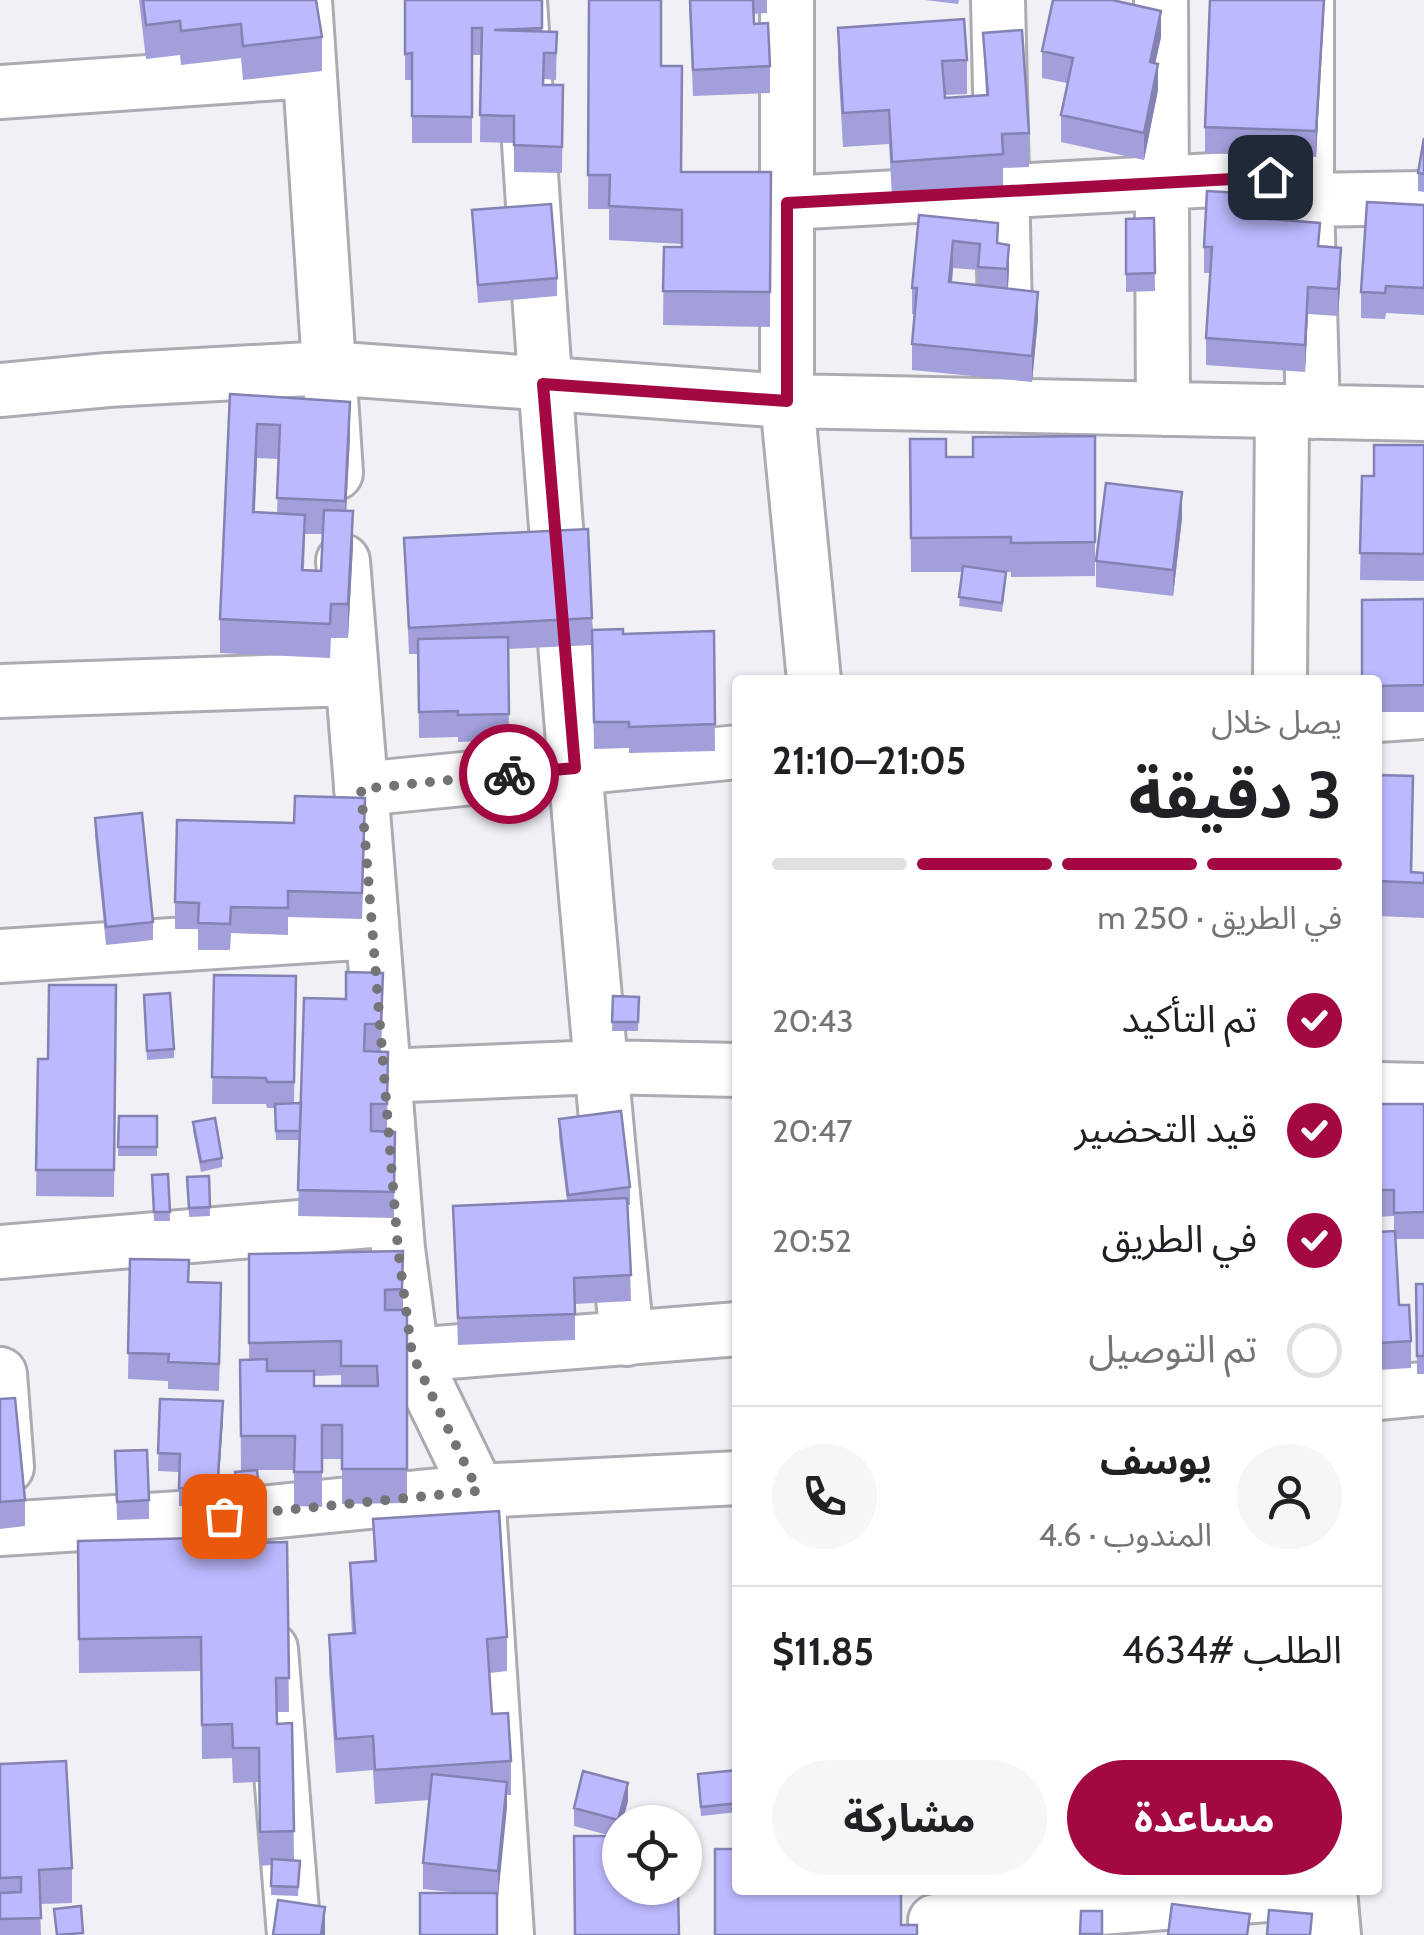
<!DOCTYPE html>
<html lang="ar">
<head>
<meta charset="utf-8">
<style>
  :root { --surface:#fff; --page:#f6f6f6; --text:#202124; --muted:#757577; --line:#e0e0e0; --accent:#a30843 }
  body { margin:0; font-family:Cabin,"Noto Sans Arabic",sans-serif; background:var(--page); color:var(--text); direction:rtl; height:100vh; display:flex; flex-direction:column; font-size:38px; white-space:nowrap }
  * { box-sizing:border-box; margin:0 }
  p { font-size:32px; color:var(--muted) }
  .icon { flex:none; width:55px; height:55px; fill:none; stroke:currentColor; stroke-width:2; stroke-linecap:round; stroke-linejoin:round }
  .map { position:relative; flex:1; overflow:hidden; direction:ltr }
  .details { position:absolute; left:732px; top:675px; width:650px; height:1220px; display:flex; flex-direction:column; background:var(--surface); border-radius:10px; box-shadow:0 2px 8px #0004; direction:rtl }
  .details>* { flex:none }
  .fabs { position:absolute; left:602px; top:1805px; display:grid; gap:20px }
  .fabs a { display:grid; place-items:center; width:100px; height:100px; border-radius:50%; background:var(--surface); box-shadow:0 2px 8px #0004; font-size:50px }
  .pin { position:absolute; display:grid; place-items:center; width:85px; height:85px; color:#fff; margin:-42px; border-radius:20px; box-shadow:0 5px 15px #0006 }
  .courier { position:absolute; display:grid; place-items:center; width:100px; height:100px; margin:-50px; border:8px solid #a30843; border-radius:50%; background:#fff; color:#222; box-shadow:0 2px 12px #0007 }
  .summary em { font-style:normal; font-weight:700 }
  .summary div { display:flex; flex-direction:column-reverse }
  .summary { display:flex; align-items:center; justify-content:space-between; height:170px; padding:0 40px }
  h1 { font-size:65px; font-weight:700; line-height:75px }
  .bar { display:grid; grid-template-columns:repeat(4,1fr); gap:15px 10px; align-content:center; height:120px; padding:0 40px }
  .bar i { height:12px; border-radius:8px; background:var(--line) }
  .bar .active { background:var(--accent) }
  .bar p { grid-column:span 4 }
  .line { display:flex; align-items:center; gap:25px; padding:0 40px; border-top:2px solid var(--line) }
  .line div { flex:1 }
  .round { display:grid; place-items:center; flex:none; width:105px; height:105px; border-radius:52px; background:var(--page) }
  ol { padding:0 40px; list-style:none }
  li { display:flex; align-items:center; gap:30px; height:110px }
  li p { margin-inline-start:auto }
  li .icon { padding:10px; border-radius:50%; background:var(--accent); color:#fff; stroke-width:4 }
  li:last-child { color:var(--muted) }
  li i { width:55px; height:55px; border:5px solid var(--line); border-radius:50% }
  .action { display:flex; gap:20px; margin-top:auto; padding:20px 40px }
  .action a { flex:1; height:115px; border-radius:60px; background:var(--accent); color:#fff; font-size:40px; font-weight:700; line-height:115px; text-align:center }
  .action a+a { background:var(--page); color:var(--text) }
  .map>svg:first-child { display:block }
</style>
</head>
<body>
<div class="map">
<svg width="1424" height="1935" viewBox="0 0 1424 1935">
  <rect width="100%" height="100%" fill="#f0f0f5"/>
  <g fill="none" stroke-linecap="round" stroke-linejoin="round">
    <defs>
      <path id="minor" d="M305 0 336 473
        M520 0C547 447 583 893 627 1339
        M787 0V401L814 680
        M998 0 1005 313
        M1161 0 1163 409
        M1307 0V200L1313 412
        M0 92 309 71
        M1307 200 1424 198
        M787 203 1307 175
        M0 390 108 380 327 368 787 401 1424 414
        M343 561 398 1249 412 1355 478 1491 507 1935
        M1280 680 1282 411
        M0 691 352 679
        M1378 715 1424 712
        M361 789 738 752
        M0 956 372 932
        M384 1076 600 1067 738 1070
        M1378 1089 1424 1090
        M0 1252 395 1219
        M412 1355 738 1329
        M0 1374 7 1467
        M1378 1393 1424 1389
        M0 1529 259 1513 478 1491 738 1478
        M271 1649 294 1935
        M1330 1890 1334 1935
        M935 1921 1330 1890"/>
    </defs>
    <use href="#minor" stroke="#ababb1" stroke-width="58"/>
    <use href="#minor" stroke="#fff" stroke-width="52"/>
  </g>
  <path fill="#a39fdb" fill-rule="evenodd" d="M139 0H316L322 37V71L243 80 241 58 181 65 180 55 146 59Z
    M405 0H542V31L557 32 556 80 544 79V85H563L562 173 514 172V143L480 142 481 55H472V143H412V80H405Z
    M589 0 661 66 681 172H771L770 327 663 325 664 247H682V244L609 240V209H588Z
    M689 0H767V13L753 14 754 24 770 66V93L693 96Z
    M925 0H959L958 4Z
    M1324 0 1316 157 1205 153V127Z
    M838 28 967 60V94L944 95 945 98 986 95 983 33 1029 133V167L1003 168V188L892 196 889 144 843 147 838 62Z
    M1161 37 1155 63 1158 90 1144 160 1061 142V115L1067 83 1042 78V51Z
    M1424 138V192L1418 191V173Z
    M1424 205V315L1386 313 1385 319 1361 318V292Z
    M472 210 557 278V296L478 303Z
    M919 215 998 243 1009 271 1008 289 1038 319 1032 382 912 370V344L915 314H912V288ZM953 268 978 270V286L952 283Z
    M1154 218 1155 291 1126 292V219Z
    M1272 219 1320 246 1341 274 1338 316 1308 314 1305 372 1206 365V338L1210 273H1204V247Z
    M230 394 350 436 346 511 353 545 348 638H331L330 658 220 653V619ZM257 458 279 459 277 513 255 512ZM305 534H323L321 571 304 570Z
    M1095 436V576L1011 577V572H1006V581L1002 612 959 606 962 572H911L910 439 946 457H973Z
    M1424 445V581L1360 580 1362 476H1374Z
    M1182 518 1173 596 1096 587V561Z
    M404 538 592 618V630L623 634 714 631 715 751 629 753V748L594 749 592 645 508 649 509 740 458 742V737L419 738 418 654H409Z
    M1424 599V712H1378V680Z
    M1378 775 1413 810 1412 872 1424 883V918L1378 916Z
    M95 818 153 922V940L106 945 95 836Z
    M294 823 365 825 362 919 288 917V935L231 933 230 950H198V929H175V902Z
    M214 975 296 976 294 1103H301L383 999 381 1051 365 1050 388 1052 387 1131H371L395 1132 394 1218 298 1216 300 1140H276L275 1108H267L266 1104H212Z
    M116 985 114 1197 36 1196 38 1059H48Z
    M613 996 639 997 638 1031H612Z
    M144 1004 174 1049V1058L147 1060Z
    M1378 1104H1424V1239H1395L1399 1305 1411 1341V1368L1378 1370V1232L1394 1231V1216L1378 1217Z
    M119 1116H157V1156H118Z
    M559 1119 630 1187V1205H628L631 1301 575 1304V1340L458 1345 453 1206 567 1201 559 1137Z
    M193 1122 222 1158V1167L201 1172 193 1131Z
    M168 1174 170 1221H154L152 1175Z
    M209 1176 210 1216 189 1217 187 1177Z
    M403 1251V1310H407V1503L342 1504V1459H322V1507L294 1506V1470H257L260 1506 238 1509 235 1472 255 1470H241L240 1360H249V1254ZM341 1375V1386H314V1376Z
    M130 1259 189 1282 221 1310 219 1391 168 1389V1381L128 1379Z
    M1416 1284H1424V1374H1417Z
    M0 1399 25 1500V1526L0 1529Z
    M160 1399 223 1419 217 1508 179 1506V1472L158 1471Z
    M115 1451 149 1500V1519L117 1520Z
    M373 1519 507 1637V1671L490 1673 492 1714 511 1761V1795H507L498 1897 423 1889V1863L429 1800 375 1804 373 1770 336 1773 329 1670V1635L352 1634 350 1597V1563L374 1562Z
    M78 1541 199 1544 287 1542 289 1712H276L277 1724 292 1723 294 1860 300 1861 298 1896 271 1895V1865L260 1866 259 1782 233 1783 232 1758 202 1759 201 1671 79 1673Z
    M0 1764 72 1868V1903L40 1904 41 1935H0Z
    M737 1770 738 1812 701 1816 698 1774Z
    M628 1801 619 1836H612L574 1826V1808Z"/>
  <path fill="#8482b2" d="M1324 0V14L1316 157V131Z
    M1161 11V37L1150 88V62Z
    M1158 64V90L1144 160V133Z
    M953 241V268L949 309V282Z
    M1009 245V271L1007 296V269Z
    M1341 248V274L1338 316V289Z
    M1308 287V314L1305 372V345Z
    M1038 292V319L1032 382V356Z
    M350 402V436L345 535V501Z
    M257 424V458L253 547V512Z
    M1182 492V518L1173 596V570Z
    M353 511V545L348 638V604Z
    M223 1401V1419L217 1508V1490Z
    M507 1782V1808L498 1897V1871Z
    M628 1783V1801L622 1822H620L618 1838V1820Z
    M325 1907V1935H321Z"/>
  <path fill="#bdb9ff" stroke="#8482b2" stroke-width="2.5" d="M143 0H316L322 37 243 46 241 24 181 31 180 21 146 25Z
    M405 0H542V28L494 30 557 32 556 53H544L543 85H563L562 147 514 145V116L480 115 482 28H472V117L412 116V53L405 54Z
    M589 0H661V66H682L681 172H771L770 292 663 291 664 247H682V210L609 206 610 175H588Z
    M690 0H753L754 24 768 23 770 66 693 70Z
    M1053 0H1112L1161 11 1150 62 1158 64 1144 133 1061 115 1073 58 1042 51Z
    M1210 0H1324L1316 131 1205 127Z
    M964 19 967 60 942 61 945 98 988 95 983 33 1022 30 1029 133 1002 134 1003 154 892 162 889 110 843 113 838 28Z
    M1424 138V174L1418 173Z
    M1207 191 1272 195 1270 219 1320 223 1318 246 1341 248 1338 289 1308 287 1305 345 1206 338 1212 247H1204Z
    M1367 202 1424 205V288L1386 286 1385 293 1361 292Z
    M551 204 557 278 478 285 472 210Z
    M919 215 998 223 997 243 1009 245 1007 269 978 267 980 244 953 241 949 282 1038 292 1032 356 912 344 917 288H912Z
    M1154 218 1155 273 1126 274V219Z
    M230 394 350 402 345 501 277 498 280 425 257 424 253 512 305 515 302 570 321 571 324 510 353 511 348 604H331L330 624 220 619Z
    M1095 436V542L1011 543V537L911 538 910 439H946V457H973V437Z
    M1374 445H1424V554L1360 553 1362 476H1374Z
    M1106 483 1182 492 1173 570 1096 561Z
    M588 529 592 618 409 628 404 538Z
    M963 566 1006 572 1002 603 959 597Z
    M1424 599V685L1378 686V680H1362V600Z
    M623 629V634L714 631 715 724 629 727V722H594L592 630Z
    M508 637 509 714 458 715V711L419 712 418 639Z
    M1378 775 1413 776 1411 872 1424 873V883L1378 881Z
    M295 796 365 798 362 893 288 891V908L231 907 230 924 198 923 199 903 175 902 177 820 294 823Z
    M142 813 153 922 106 927 95 818Z
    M346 972 383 973 381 1024H365L364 1051 388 1052 387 1104H371V1131L395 1132 394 1192 298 1190 304 998 346 999Z
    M214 975 296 976 294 1082H267L266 1078 212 1077Z
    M49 985H116L114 1170H36L38 1059H48Z
    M170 993 174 1049 147 1051 144 995Z
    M613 996 639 997 638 1022H612Z
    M301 1103 300 1131H276L275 1104Z
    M1378 1104H1424V1212L1394 1213V1190H1378Z
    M621 1111 630 1187 568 1195 559 1119Z
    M119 1116H157V1147H118Z
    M215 1118 222 1158 201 1162 193 1122Z
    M168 1174 170 1212H154L152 1175Z
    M209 1176 210 1207 189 1208 187 1177Z
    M627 1198 631 1275 574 1278 575 1314 458 1318 453 1206Z
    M1395 1231 1399 1305H1409L1411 1341 1378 1343V1232Z
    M403 1251 402 1289 385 1290V1310H407V1469H342V1425H322V1472H294L295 1436H241L240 1360 267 1359V1371H314V1386H378L377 1366H341V1341L249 1343V1254Z
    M130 1259 189 1260 188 1282 221 1283 219 1364 168 1362 169 1354 128 1353Z
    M1416 1284H1424V1356H1417Z
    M15 1398 25 1500 0 1502V1399Z
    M160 1399 223 1401 217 1490 179 1488 180 1454 158 1453Z
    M147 1450 149 1500 117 1502 115 1451Z
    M257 1470 260 1497 238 1500 235 1472Z
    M499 1511 507 1637 487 1639 492 1714 508 1713 511 1761 375 1770 373 1736 336 1739 329 1635 355 1633 350 1563 376 1561 373 1519Z
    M199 1538V1544L287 1542 289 1678H276L277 1724 292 1723 294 1831 260 1832 259 1748H233L232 1724 202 1725 201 1637 79 1639 78 1541Z
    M66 1761 72 1868 39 1870 41 1918 0 1919V1893L21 1892V1877L0 1878V1764Z
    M738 1770V1803L701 1807 698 1774Z
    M583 1771 628 1783 618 1820 574 1808Z
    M432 1774 507 1782 498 1871 423 1863Z
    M574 1836H620V1888H678L679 1935H575Z
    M715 1849H738V1890H901V1925H917V1935H715Z
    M272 1859 300 1861 298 1887 271 1886Z
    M420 1893H497V1935H420Z
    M278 1900 325 1907 321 1935H273Z
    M1172 1904 1250 1914 1247 1935H1168Z
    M81 1906 83 1933 57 1935 54 1909Z
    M1269 1910 1312 1914 1310 1935H1267Z
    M1081 1911H1102V1934H1080Z"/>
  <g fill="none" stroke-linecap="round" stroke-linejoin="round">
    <path stroke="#747477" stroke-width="10" stroke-dasharray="0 18" d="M224 1516 478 1491 412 1354 398 1249 361 789 509 774"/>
    <path stroke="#a30843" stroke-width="12" d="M509 774 575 768 543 384 787 401V203L1270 177"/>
  </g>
</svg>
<div class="fabs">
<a><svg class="icon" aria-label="locate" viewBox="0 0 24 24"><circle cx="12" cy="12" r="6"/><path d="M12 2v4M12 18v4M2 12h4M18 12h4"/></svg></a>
</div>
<div class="pin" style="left:224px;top:1516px;background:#ea580c"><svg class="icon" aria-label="bag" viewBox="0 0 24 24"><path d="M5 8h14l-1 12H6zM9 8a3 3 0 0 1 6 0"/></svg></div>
<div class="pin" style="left:1270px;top:177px;background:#1f2937"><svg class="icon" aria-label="home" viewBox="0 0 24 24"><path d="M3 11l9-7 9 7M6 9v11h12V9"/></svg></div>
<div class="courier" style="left:509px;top:774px"><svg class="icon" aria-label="bike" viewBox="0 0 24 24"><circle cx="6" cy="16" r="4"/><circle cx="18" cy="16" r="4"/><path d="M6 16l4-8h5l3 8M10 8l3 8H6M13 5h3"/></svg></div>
<section class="details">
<div class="summary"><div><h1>3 دقيقة</h1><p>يصل خلال</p></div><em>21:05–21:10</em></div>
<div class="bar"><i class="active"></i><i class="active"></i><i class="active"></i><i></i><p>في الطريق · 250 m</p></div>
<ol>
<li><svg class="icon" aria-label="check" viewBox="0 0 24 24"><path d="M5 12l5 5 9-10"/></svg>تم التأكيد<p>20:43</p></li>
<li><svg class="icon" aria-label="check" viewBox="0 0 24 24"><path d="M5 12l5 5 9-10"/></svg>قيد التحضير<p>20:47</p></li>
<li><svg class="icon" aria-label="check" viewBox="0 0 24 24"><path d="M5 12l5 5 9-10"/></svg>في الطريق<p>20:52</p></li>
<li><i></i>تم التوصيل</li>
</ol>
<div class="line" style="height:180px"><a class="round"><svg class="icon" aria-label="person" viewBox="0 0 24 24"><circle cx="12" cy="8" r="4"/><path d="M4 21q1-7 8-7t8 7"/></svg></a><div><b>يوسف</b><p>المندوب · 4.6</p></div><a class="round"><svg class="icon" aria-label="phone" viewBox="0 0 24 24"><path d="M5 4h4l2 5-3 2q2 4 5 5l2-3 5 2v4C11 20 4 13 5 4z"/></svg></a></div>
<div class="line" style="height:130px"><div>الطلب #4634</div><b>$11.85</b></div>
<div class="action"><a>مساعدة</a><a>مشاركة</a></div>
</section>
</div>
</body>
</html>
